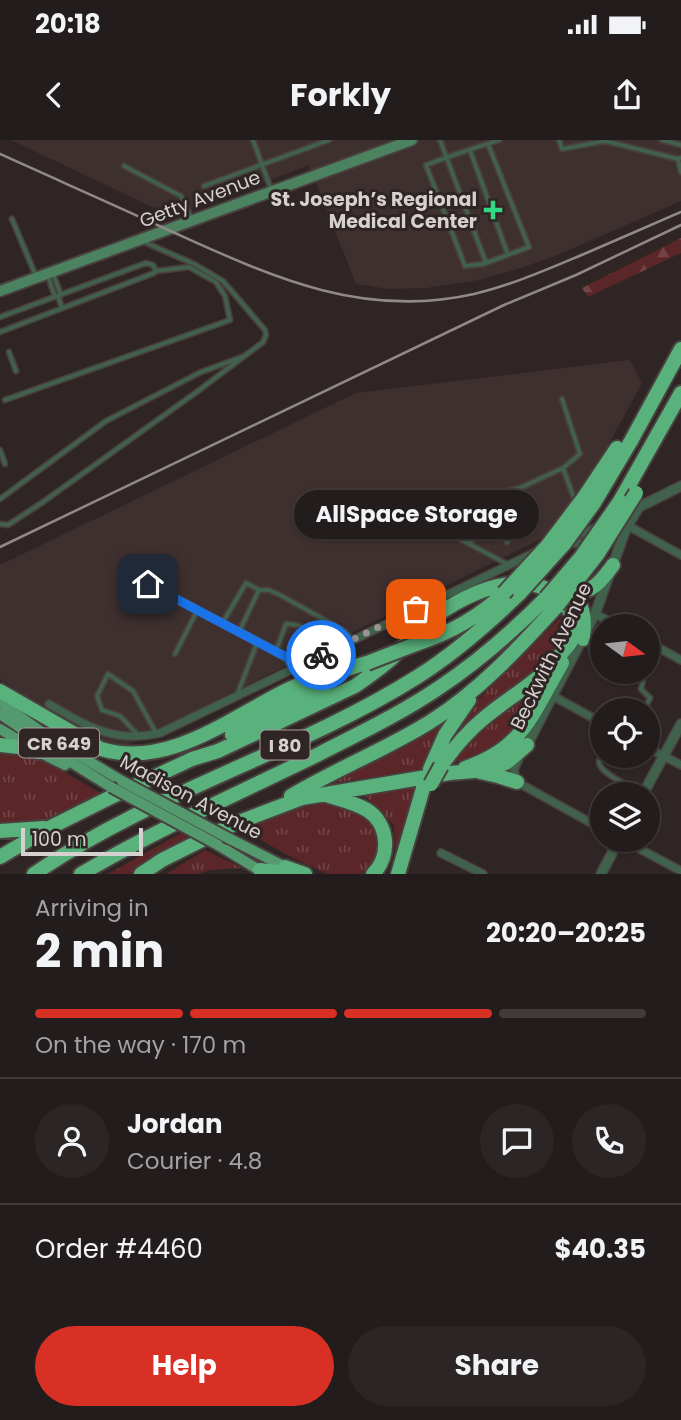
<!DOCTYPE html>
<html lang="en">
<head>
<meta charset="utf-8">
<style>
  :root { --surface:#231c1c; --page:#2b2525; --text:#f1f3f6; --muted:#a3a1a3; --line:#403a3b; --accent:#d93025 }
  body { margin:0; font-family:Poppins,sans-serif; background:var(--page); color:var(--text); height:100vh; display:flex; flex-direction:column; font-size:26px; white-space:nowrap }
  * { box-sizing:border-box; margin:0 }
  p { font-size:23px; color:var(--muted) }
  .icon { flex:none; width:38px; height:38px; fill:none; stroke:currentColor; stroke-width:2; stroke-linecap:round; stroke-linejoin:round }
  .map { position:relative; height:734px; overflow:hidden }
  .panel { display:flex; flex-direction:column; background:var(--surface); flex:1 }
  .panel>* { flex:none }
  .needle { width:46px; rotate:105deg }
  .fabs { position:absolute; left:590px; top:474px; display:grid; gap:14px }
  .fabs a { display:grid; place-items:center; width:70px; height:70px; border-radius:50%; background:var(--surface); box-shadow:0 2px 5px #0004,0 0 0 2px var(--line); font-size:35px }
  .scale { position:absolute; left:21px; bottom:18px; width:122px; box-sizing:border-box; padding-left:7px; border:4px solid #d7d0d0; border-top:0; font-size:19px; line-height:24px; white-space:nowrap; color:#d7d0d0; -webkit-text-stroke:5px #2f2525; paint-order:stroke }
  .pin { position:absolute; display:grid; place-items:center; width:60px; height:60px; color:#fff; margin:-30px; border-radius:14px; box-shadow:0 4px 10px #0006 }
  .courier { position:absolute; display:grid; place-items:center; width:70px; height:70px; margin:-35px; border:5px solid #1a73e8; border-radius:50%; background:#fff; color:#222; box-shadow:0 2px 9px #0007 }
  .bubble { position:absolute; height:49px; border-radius:24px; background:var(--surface); box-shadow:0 2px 5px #0004,0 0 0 2px var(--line); font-size:23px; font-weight:700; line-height:49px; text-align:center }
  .headline em { font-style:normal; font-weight:700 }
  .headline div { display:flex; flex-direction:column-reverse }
  .headline { display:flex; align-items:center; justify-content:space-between; height:119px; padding:0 35px }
  h1 { font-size:46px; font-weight:700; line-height:52px }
  .bar { display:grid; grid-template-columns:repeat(4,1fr); gap:10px 7px; align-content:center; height:84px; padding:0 35px }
  .bar i { height:9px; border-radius:5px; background:var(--line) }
  .bar .active { background:var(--accent) }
  .bar p { grid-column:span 4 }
  .line { display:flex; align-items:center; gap:18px; padding:0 35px; border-top:2px solid var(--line) }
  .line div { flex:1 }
  .round { display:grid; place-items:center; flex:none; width:74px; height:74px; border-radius:37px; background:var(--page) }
  .action { display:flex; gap:14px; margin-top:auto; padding:14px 35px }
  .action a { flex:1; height:80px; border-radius:42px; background:var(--accent); color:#fff; font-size:28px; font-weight:700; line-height:80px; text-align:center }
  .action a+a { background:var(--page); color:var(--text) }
  .status { display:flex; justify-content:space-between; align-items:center; height:49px; padding:0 35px; background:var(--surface); direction:ltr }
  .status svg { height:19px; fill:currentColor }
  header { display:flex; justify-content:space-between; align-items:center; height:91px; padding:0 35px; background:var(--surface); font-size:32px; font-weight:700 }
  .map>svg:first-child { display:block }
</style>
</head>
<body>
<div class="status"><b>20:18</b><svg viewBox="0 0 49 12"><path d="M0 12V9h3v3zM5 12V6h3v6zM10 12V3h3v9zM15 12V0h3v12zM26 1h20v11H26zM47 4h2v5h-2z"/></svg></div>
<header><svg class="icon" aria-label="back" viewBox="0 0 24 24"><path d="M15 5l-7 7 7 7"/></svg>Forkly<svg class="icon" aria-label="share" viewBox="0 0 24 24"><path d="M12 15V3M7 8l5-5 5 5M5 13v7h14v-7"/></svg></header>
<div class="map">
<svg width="681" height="734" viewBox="0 0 681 734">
  <defs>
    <pattern id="grass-tufts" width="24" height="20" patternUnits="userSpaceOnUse" patternTransform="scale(1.75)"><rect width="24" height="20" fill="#5b2627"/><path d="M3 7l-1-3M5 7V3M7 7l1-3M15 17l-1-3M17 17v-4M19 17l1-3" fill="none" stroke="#724445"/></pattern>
    <pattern id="forest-firs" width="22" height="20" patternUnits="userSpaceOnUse" patternTransform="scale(1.75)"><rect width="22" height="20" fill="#5b2627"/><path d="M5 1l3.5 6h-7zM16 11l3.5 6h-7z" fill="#724445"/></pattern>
  </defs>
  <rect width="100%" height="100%" fill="#2f2525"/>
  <path fill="#3f3030" d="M11 0H681V61L555 116 521 128 479 140 426 148 389 149 356 144 309 25 209 63 169 75Z
    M630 220 642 243 598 324 546 396 111 613 87 599 0 539V425L356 253Z"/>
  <path fill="url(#grass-tufts)" d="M567 471 568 499 541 531 454 603 473 565Z
    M550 536 513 598 490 613 451 623 483 591Z
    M454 575 426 629 327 644Z
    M0 609 37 616 104 655 79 669 34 684H0Z
    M418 646 400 714 395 715 394 685 365 656Z
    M325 660 346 665 376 683 382 713 370 734H327L285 714 245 690 288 669Z
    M181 693 192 700 139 734H108Z
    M205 710 242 728 210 730 198 734H166Z"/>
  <path fill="url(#forest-firs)" d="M681 98V113L588 157 582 148Z"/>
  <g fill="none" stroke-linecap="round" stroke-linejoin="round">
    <defs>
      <path id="service" d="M253 0 271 49
        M440 0 486 123
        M559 0 562 9 605 1 678 19 681 18
        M662 0 681 5
        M488 4 529 107 483 124 465 126 426 25C450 16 474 8 499 0
        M470 10 508 115
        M678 19 681 32
        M124 26 181 56 192 79
        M204 46 329 0
        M12 79 36 136
        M53 134 61 155
        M48 136 55 157
        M58 156 62 168
        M0 177 146 123 153 125 156 131 154 133 0 192
        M9 212 16 231
        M562 259 580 314 563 328
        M5 260 230 180 225 156 216 142 189 127 156 131
        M0 310 5 324
        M0 359 106 281 201 232 242 217
        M459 379 480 359
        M0 384 8 385 43 362 198 251 263 202 266 195 265 190 223 141 194 124 142 101
        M470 404 475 394 500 384 507 402
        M507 424 432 384C430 378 430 375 434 370L464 360 482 358 520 348 563 328 575 361
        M259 450H269L280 455 345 491 352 499
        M223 482 246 443 259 450 239 492
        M276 511 286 484C307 483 316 498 327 512
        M175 514 197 471
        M648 527 656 509
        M237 555 257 503
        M644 570 650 558 641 549 645 532
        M138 595 120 576 102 570 97 556 108 534 133 551 156 593
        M602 612C601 616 599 620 599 623 601 634 632 647 641 653"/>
      <path id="minor" d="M623 383 681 415
        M573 397 598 387
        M564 404 580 403 589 408
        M148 444 288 518 293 529
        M595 474 619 486
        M648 502 681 520
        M553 556 602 583
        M49 564C87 586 114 604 160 593L536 412
        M648 608 681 625
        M521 614 514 630 517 642 602 689
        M623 700 681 731
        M441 713 483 734"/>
      <path id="tertiary" d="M527 605 595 474 627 386 639 367 681 346
        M643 654 681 584
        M601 734 619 700"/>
      <path id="secondary" d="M0 151 412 0"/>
      <path id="primary" d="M0 562 50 598 122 641
        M0 574 69 621 111 647
        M0 589 39 612 65 625
        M230 699 289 729
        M218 705 264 733"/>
      <path id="motorway" d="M585 356 617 308
        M620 361 681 253
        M594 363 631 301 681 209
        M560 446C583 459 586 473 583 499
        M571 453C592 454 602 440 613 425
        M416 504C450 493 478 478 504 453
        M0 551 101 609C167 629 229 579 285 551 311 538 340 531 367 523
        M232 595 332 541
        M0 605 19 607 39 612
        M465 628C482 622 499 614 512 601 532 583 548 546 562 523
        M430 629 445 595 469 560
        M480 632 498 636 517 642
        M291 656C336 629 385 610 430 582 478 552 518 509 557 466
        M329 656C342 660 356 663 367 670 389 684 391 716 373 734
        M0 691 44 688
        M0 717 49 688 109 658 192 619 218 611 355 546C368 537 381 528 393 517 406 504 417 490 431 479 466 454 526 423 563 461 572 470 576 488 571 501 569 505 564 510 561 514 539 542 510 556 483 579 466 593 453 609 441 626
        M285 727 305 734
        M260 730 277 732 282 734
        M34 734C153 652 296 613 417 537 455 513 488 484 520 453
        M81 734C158 689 239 653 319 614 360 593 402 573 440 547 479 521 513 491 546 458
        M141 734 162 720 234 684 302 658 450 633 486 630 506 623 527 605
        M398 734 424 645"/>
    </defs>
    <use href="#service" stroke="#4a4040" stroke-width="7"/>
    <use href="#minor" stroke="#4a4040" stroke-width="10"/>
    <use href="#tertiary" stroke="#4a4040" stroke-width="12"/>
    <use href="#secondary" stroke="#4a4040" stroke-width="14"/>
    <use href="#primary" stroke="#4a4040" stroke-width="14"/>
    <use href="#motorway" stroke="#4a4040" stroke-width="18"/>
    <use href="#service" stroke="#40624c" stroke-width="3.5"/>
    <use href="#minor" stroke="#40624c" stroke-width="7"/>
    <use href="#tertiary" stroke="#40624c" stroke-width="9"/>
    <use href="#secondary" stroke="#4b825f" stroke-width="10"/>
    <use href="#primary" stroke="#539a6e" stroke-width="10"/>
    <use href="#motorway" stroke="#59b17b" stroke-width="14"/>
    <path stroke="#918989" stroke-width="2.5" d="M0 14C55 39 110 63 164 88 266 134 359 180 474 154 512 145 548 129 584 114 616 100 649 86 681 72
      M0 407 504 165 576 135 681 85"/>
    <defs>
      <path id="primary-bridge" d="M122 641 230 699
        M111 647 218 705"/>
      <path id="motorway-bridge" d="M504 453 548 405 585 356
        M520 453 565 403 594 363
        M546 458 581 417 620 361
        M557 466 597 415 636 353
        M367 523 416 504
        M431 644 441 626"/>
    </defs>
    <use href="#primary-bridge" stroke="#4a4040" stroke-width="14" stroke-linecap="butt"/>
    <use href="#motorway-bridge" stroke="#4a4040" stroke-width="18" stroke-linecap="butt"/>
    <use href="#primary-bridge" stroke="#539a6e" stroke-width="10"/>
    <use href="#motorway-bridge" stroke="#59b17b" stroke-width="14"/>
  </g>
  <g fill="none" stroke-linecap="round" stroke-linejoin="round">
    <path stroke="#9c9494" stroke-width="7" stroke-dasharray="0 12.6" d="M321 515 416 469"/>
    <path stroke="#1a73e8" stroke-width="9" d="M148 444 288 518 293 529 321 515"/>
  </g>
  <path fill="#32d882" stroke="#2f2525" stroke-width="2.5" d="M489.5 59.5h7v7h7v7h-7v7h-7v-7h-7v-7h7z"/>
  <g text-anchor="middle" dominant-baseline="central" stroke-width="6" stroke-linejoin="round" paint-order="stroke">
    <g fill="#2f2525" stroke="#a59d9d" stroke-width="2">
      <rect x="19" y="588.5" width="80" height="29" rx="5"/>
      <rect x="260.5" y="590.5" width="49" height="29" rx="5"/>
    </g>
    <g font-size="18" font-weight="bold" fill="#d7d0d0">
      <text x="59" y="603">CR 649</text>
      <text x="285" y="605">I 80</text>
    </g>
    <g font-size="19" fill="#d7d0d0" stroke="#2f2525">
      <text transform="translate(200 59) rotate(-21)">Getty Avenue</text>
      <text transform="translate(551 516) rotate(-64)">Beckwith Avenue</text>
      <text transform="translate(191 657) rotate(28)">Madison Avenue</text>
    </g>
    <g font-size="19" font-weight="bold" fill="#d7d0d0" stroke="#2f2525" text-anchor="end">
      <text x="477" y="59">St. Joseph’s Regional<tspan x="477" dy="22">Medical Center</tspan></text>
    </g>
  </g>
</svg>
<div class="fabs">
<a><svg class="needle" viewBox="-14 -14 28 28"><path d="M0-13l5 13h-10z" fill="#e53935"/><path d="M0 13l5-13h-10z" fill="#a3a1a3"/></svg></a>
<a><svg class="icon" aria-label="locate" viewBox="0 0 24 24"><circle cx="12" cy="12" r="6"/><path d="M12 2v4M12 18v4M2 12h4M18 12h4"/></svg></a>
<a><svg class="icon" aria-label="layers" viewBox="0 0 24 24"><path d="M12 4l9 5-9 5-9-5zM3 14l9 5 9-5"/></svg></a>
</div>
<div class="scale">100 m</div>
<div class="pin" style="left:416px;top:469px;background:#ea580c"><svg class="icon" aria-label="bag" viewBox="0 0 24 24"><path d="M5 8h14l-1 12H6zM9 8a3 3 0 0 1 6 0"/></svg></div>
<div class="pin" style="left:148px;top:444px;background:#1f2937"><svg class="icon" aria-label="home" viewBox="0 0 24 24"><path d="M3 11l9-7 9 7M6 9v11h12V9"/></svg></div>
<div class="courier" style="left:321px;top:515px"><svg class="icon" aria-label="bike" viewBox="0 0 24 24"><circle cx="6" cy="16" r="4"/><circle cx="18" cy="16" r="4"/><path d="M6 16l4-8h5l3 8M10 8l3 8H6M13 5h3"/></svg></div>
<div class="bubble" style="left:294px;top:350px;width:245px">AllSpace Storage</div>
</div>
<section class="panel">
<div class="headline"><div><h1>2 min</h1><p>Arriving in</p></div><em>20:20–20:25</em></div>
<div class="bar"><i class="active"></i><i class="active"></i><i class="active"></i><i></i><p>On the way · 170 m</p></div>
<div class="line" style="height:126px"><a class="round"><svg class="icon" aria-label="person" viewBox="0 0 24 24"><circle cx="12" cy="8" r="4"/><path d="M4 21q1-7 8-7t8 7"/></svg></a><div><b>Jordan</b><p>Courier · 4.8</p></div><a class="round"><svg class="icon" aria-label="chat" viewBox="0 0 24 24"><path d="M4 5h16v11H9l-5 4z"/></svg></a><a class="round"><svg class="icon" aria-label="phone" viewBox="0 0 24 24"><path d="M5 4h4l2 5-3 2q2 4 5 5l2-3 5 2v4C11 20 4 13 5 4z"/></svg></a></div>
<div class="line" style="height:91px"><div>Order #4460</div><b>$40.35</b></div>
<div class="action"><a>Help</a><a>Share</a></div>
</section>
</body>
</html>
